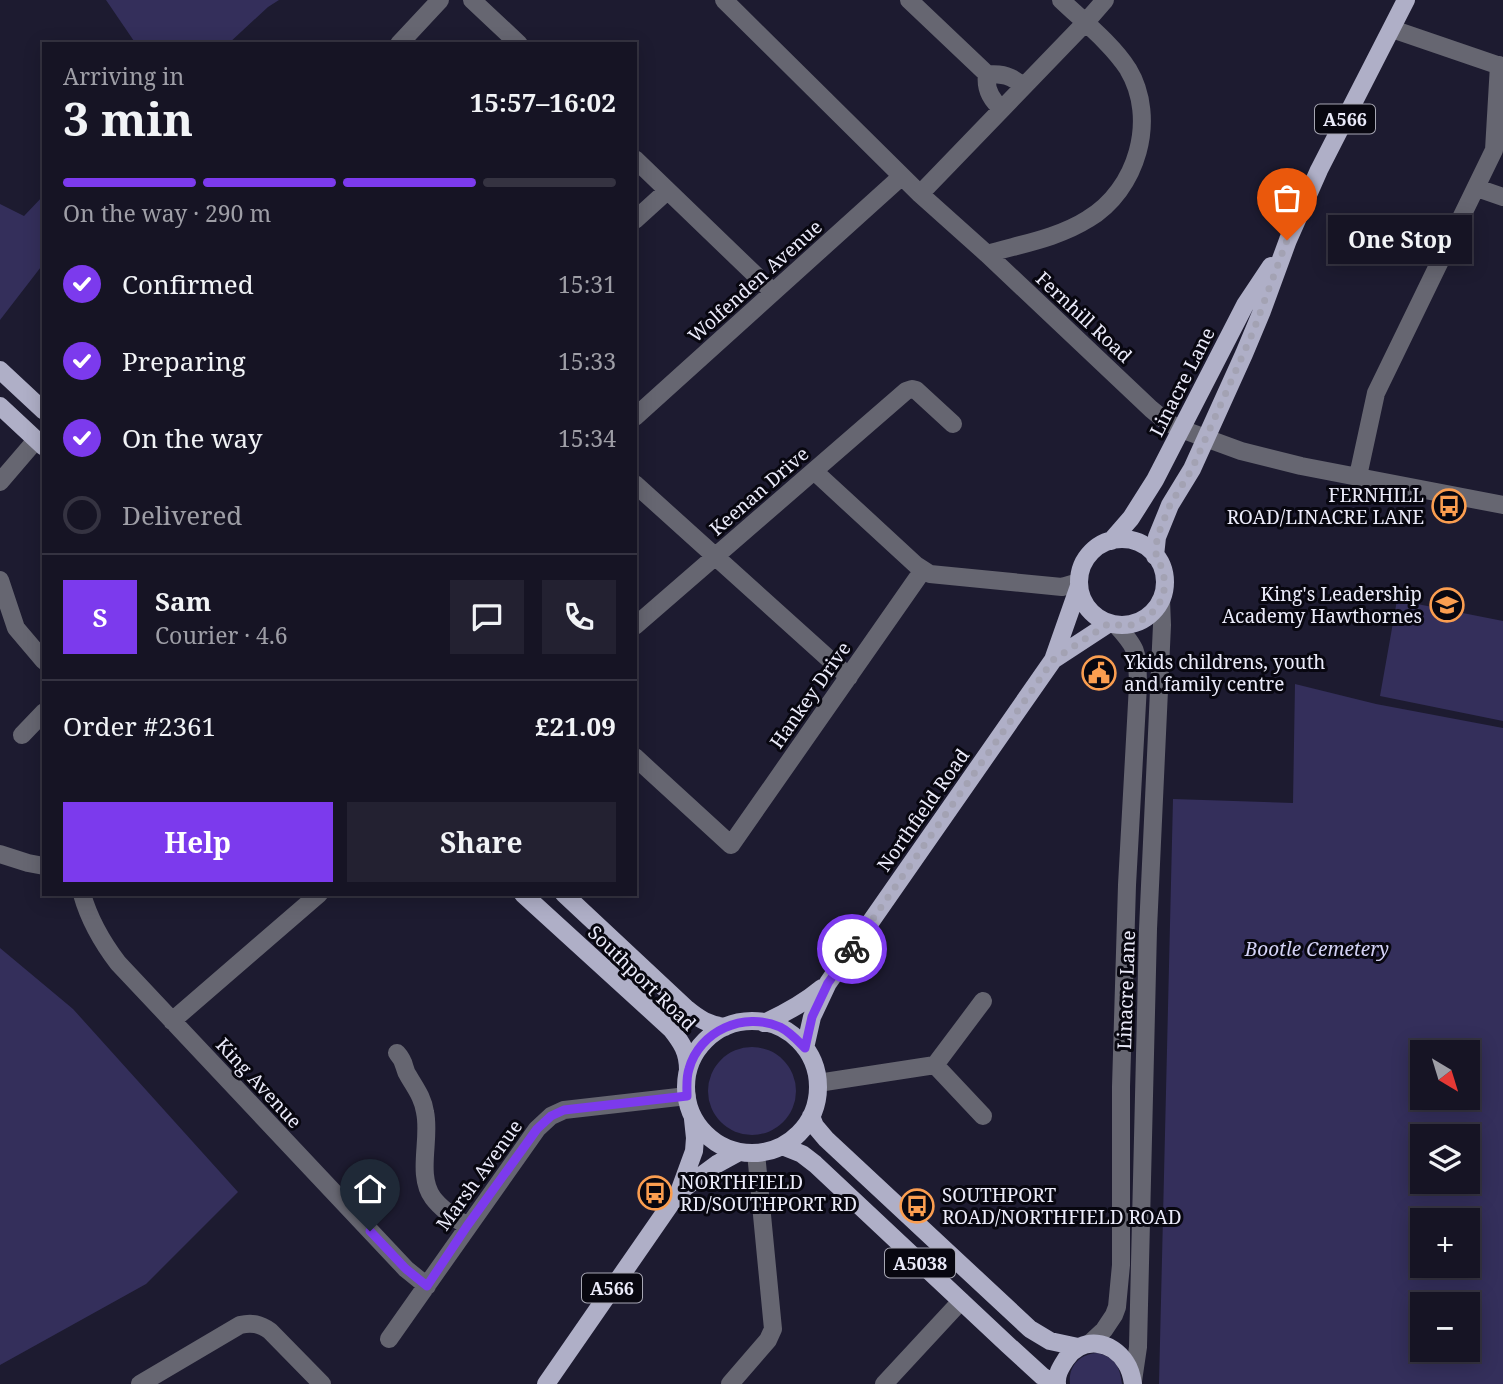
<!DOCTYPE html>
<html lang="en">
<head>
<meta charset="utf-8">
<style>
  :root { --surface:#161424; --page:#232131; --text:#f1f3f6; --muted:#9e9ea6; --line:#353341; --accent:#7c3aed }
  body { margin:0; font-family:"Noto Serif",serif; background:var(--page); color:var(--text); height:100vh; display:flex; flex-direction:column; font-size:26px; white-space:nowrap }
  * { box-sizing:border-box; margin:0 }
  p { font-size:23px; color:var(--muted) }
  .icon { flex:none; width:38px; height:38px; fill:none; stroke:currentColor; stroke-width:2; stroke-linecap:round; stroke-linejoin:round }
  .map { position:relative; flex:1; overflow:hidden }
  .sheet { position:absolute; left:42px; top:42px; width:595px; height:854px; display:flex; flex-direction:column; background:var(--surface); border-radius:0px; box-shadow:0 4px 18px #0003,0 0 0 2px var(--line) }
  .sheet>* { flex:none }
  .needle { width:46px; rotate:142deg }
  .controls { position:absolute; left:1410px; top:1040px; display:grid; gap:14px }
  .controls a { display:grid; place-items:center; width:70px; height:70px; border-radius:0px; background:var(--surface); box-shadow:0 4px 18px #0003,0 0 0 2px var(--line); font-size:35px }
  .pin { position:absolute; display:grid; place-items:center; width:60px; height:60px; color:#fff; margin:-72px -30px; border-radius:50% 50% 50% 0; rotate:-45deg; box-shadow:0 0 7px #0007 }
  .pin .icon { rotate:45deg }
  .courier { position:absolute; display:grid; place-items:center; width:70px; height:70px; margin:-35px; border:5px solid #7c3aed; border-radius:50%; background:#fff; color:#222; box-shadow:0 2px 9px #0007 }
  .bubble { position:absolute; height:49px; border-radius:0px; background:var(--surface); box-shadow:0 4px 18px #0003,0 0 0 2px var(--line); font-size:23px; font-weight:700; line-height:49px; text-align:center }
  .head em { font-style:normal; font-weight:700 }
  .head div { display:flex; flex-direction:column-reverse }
  .head { display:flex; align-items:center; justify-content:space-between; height:119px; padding:0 21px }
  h1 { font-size:46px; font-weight:700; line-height:52px }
  .bar { display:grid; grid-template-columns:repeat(4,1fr); gap:10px 7px; align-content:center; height:84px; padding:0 21px }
  .bar i { height:9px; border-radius:5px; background:var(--line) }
  .bar .current { background:var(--accent) }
  .bar p { grid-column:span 4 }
  .line { display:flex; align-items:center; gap:18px; padding:0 21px; border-top:2px solid var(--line) }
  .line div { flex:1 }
  .round { display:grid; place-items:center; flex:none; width:74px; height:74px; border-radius:0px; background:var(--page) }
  ol { padding:0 21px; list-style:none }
  li { display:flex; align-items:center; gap:21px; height:77px }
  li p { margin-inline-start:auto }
  li .icon { padding:7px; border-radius:50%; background:var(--accent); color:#fff; stroke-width:4 }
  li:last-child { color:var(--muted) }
  li i { width:38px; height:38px; border:4px solid var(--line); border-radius:50% }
  .cta { display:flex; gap:14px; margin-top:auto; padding:14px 21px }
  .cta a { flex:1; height:80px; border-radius:0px; background:var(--accent); color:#fff; font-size:28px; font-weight:700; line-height:80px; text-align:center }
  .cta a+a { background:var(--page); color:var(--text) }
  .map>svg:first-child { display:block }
</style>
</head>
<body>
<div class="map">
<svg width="1503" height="1384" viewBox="0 0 1503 1384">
  <rect width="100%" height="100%" fill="#1d1b30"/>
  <path fill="#342f5b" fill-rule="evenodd" d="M106 0H279L268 7 228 44H136Z
    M44 195V263L0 320V204L24 216Z
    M1397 600 1503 621V721L1380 696Z
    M1295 684 1376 704 1503 728V1384H1159L1173 799 1293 803ZM1423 1052H1468V1097H1423ZM1423 1136H1468V1181H1423ZM1423 1220H1468V1265H1423ZM1423 1304H1468V1349H1423Z
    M0 948 73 1009 238 1192 146 1284 0 1365Z
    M708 1091a44 44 0 1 1 88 0a44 44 0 1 1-88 0Z
    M1097 1353C1115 1357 1120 1367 1122 1384H1070C1068 1366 1080 1354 1097 1353Z"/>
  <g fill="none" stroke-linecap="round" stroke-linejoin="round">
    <path stroke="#666671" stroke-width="18" d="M472 0 519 44
      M724 0 920 194 987 254 1151 409 1168 423 1181 429 1241 451 1301 466 1503 505
      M909 0 987 74C1002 74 1012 75 1023 87
      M1392 29 1503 67
      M399 44 440 0
      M987 74C985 89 991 100 1002 109
      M635 159 773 292
      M1477 188 1503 197
      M920 194 1085 23 1105 0
      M635 220 667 191
      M987 254C1021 244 1058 238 1088 219 1137 190 1158 119 1128 69 1112 44 1083 21 1061 0
      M635 417 902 176
      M814 471 916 565 930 574 1062 587 1079 582
      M1358 476 1376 393 1494 150 1499 65
      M0 482 36 440
      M635 484 849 677
      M0 580 16 628 44 661
      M635 626 906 391 912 389 916 390 953 424
      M22 735 44 712
      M635 757 731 845 923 570
      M0 854 28 863 44 866
      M82 894C89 919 102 942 118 963L406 1269 427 1286
      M172 1021 319 894
      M397 1053C407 1064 402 1067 409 1077 416 1089 423 1098 425 1112 431 1139 416 1175 433 1198 442 1210 455 1218 467 1226
      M935 1065 983 1116
      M818 1083 935 1065 983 1001
      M389 1339 537 1129 551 1116 564 1110 687 1096
      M1090 1343 1104 1330 1114 1315 1117 1307 1121 1265V1087L1127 885 1138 685C1137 652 1139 650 1116 625
      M1133 1381 1138 1347 1148 929 1162 625 1161 600
      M140 1384 240 1325C252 1322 260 1324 270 1331L322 1384
      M730 1384 768 1340 773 1329 756 1153
      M884 1384 961 1301"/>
    <path stroke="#afafc7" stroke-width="18" d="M0 370 44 411
      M0 406 44 447
      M1079 582a43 43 0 1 1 86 0a43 43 0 1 1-86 0Z
      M1111 541 1131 518 1155 480 1245 305 1271 266
      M1155 556 1157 537 1170 505 1192 469 1244 354 1262 311 1288 240 1319 170 1406 0
      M1053 660 1108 624
      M523 894 671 1029C682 1043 688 1052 688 1070
      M564 894 687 1009C699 1019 709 1025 725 1027
      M686 1087a66 66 0 1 1 132 0a66 66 0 1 1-132 0Z
      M764 1023C786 1013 804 1003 822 988
      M805 1048 812 1017 828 983 1053 660 1079 586
      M811 1116 815 1126 826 1139 1030 1329 1050 1341 1078 1347
      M782 1146 802 1154 815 1164 1008 1345 1042 1376 1056 1384
      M679 1192 717 1164 739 1152
      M546 1384 679 1192 694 1151 695 1138 693 1119
      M1057 1384C1056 1374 1061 1367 1066 1359 1082 1336 1112 1340 1126 1363 1130 1369 1132 1377 1133 1384"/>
  </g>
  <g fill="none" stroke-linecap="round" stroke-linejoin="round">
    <path stroke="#a3a2b3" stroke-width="7" stroke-dasharray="0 12.6" d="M852 949 1053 660 1108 624 1116 625H1131L1146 618 1156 609 1161 600 1164 591V577L1161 566 1156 556 1157 537 1170 505 1192 469 1253 332 1287 240"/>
    <path stroke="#7c3aed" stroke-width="9" d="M370 1231 406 1269 427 1286 467 1226 537 1129 551 1116 564 1110 687 1096C687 1087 686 1078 689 1069 699 1031 744 1011 780 1027 790 1032 797 1040 805 1048L812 1017 828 983 852 949"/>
  </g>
  <defs>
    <symbol id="bus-ring" viewBox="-11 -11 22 22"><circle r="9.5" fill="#080710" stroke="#fb9e50" stroke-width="1.5"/><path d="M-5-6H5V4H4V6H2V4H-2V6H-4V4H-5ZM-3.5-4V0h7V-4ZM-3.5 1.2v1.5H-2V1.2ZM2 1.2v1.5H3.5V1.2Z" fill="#fb9e50"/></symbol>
    <symbol id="school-ring" viewBox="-11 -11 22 22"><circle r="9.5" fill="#080710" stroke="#fb9e50" stroke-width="1.5"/><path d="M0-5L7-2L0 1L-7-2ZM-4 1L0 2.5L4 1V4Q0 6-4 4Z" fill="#fb9e50"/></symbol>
    <symbol id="civic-ring" viewBox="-11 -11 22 22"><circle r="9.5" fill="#080710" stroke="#fb9e50" stroke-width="1.5"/><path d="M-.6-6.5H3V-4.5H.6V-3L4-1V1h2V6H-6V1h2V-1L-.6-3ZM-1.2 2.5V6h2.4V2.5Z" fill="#fb9e50"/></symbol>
  </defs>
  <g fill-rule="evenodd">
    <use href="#bus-ring" x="1430" y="487" width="38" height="38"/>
    <use href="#school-ring" x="1428" y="586" width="38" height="38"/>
    <use href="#civic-ring" x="1080" y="654" width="38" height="38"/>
    <use href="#bus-ring" x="636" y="1174" width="38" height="38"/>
    <use href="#bus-ring" x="898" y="1187" width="38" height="38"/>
  </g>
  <g text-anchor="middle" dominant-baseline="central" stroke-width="6" stroke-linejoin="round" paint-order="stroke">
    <g fill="#080710" stroke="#a7a7b4" stroke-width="2">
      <rect x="1315" y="104.5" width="60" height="29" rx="5"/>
      <rect x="885" y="1248.5" width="70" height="29" rx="5"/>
      <rect x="582" y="1273.5" width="60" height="29" rx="5"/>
    </g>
    <g font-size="18" font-weight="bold" fill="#ebebfa">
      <text x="1345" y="119">A566</text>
      <text x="920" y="1263">A5038</text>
      <text x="612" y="1288">A566</text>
    </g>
    <g font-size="19" fill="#ebebfa" stroke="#080710">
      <text transform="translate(755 281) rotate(-42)">Wolfenden Avenue</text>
      <text transform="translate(1084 317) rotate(43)">Fernhill Road</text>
      <text transform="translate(1182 382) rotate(-63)">Linacre Lane</text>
      <text transform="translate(759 491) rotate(-41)">Keenan Drive</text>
      <text transform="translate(810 695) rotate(-55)">Hankey Drive</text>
      <text transform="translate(923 810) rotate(-55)">Northfield Road</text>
      <text transform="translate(642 978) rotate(44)">Southport Road</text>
      <text transform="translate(1126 990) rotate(-88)">Linacre Lane</text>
      <text transform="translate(259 1083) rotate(47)">King Avenue</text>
      <text transform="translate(479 1175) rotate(-54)">Marsh Avenue</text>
    </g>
    <g font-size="19" fill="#ebebfa" stroke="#080710" text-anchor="start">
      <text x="1424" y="495" text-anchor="end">FERNHILL<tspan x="1424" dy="22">ROAD/LINACRE LANE</tspan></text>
      <text x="1422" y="594" text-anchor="end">King's Leadership<tspan x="1422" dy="22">Academy Hawthornes</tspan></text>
      <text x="1124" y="662">Ykids childrens, youth<tspan x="1124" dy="22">and family centre</tspan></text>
      <text x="680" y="1182">NORTHFIELD<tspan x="680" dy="22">RD/SOUTHPORT RD</tspan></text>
      <text x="942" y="1195">SOUTHPORT<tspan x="942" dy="22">ROAD/NORTHFIELD ROAD</tspan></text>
    </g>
    <g font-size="19" font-style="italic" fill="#d4d3f6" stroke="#080710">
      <text x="1317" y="949">Bootle Cemetery</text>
    </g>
  </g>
</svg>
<div class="controls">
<a><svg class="needle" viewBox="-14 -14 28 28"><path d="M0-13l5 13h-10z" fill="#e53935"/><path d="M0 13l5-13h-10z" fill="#9e9ea6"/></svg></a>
<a><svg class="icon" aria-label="layers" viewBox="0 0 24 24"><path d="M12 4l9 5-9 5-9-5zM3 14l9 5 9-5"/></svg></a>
<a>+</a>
<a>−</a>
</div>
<div class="pin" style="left:1287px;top:240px;background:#ea580c"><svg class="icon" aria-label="bag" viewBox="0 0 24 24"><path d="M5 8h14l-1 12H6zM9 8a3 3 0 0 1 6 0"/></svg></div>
<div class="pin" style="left:370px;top:1231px;background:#1f2937"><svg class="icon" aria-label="home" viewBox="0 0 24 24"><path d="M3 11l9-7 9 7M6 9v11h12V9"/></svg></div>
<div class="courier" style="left:852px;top:949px"><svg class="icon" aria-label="bike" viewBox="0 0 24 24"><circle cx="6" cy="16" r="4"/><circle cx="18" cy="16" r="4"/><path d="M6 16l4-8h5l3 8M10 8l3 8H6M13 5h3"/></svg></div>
<div class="bubble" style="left:1328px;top:215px;width:144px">One Stop</div>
<section class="sheet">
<div class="head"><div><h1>3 min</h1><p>Arriving in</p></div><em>15:57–16:02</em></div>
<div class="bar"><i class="current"></i><i class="current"></i><i class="current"></i><i></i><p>On the way · 290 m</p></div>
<ol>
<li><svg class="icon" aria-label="check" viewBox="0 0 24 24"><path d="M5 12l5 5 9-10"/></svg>Confirmed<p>15:31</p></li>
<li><svg class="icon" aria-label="check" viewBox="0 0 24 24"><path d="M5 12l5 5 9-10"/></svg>Preparing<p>15:33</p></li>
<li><svg class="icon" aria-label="check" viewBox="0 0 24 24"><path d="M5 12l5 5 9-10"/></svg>On the way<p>15:34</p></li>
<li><i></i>Delivered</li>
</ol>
<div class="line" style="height:126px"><b class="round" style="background:var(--accent);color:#fff">S</b><div><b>Sam</b><p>Courier · 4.6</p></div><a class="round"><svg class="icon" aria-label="chat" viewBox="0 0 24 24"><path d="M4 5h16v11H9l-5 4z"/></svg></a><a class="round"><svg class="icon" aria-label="phone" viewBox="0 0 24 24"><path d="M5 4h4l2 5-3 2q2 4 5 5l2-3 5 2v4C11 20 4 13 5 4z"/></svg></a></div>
<div class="line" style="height:91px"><div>Order #2361</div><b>£21.09</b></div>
<div class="cta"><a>Help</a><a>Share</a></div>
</section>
</div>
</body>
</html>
